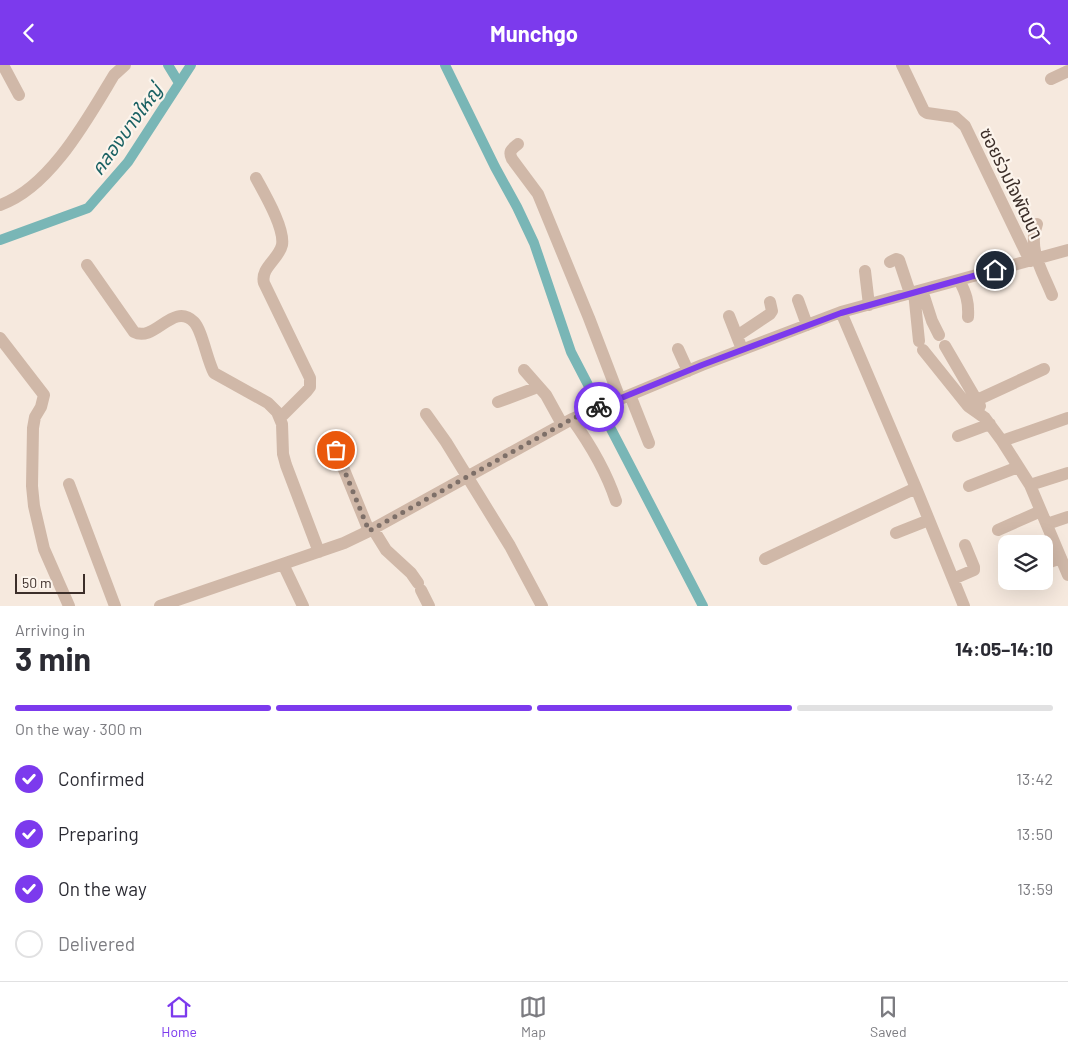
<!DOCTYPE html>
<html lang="en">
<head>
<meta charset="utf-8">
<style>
  :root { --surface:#fff; --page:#f2f2f3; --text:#2b2b33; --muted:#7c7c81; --line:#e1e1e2; --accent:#7c3aed }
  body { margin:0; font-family:Barlow,"Noto Sans Thai",sans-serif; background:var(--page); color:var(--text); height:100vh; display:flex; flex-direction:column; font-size:19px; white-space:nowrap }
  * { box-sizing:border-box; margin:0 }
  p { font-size:16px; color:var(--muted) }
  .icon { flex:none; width:28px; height:28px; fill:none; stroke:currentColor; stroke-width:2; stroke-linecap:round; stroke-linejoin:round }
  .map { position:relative; height:541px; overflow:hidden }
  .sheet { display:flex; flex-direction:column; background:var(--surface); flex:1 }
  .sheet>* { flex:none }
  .tools { position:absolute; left:998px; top:470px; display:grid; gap:10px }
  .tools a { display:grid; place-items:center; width:55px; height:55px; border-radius:10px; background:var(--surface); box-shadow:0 5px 20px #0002; font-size:25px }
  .scale { position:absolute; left:15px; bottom:12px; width:70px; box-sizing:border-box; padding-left:5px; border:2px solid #3c2e29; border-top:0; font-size:14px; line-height:18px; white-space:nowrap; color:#3c2e29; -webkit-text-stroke:4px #fcf4ec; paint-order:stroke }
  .pin { position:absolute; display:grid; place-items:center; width:42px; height:42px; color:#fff; margin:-21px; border:2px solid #fff; border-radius:50%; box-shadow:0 1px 5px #0007 }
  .courier { position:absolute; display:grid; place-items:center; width:50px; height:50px; margin:-25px; border:4px solid #7c3aed; border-radius:50%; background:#fff; color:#222; box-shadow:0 1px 6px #0007 }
  .summary em { font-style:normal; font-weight:700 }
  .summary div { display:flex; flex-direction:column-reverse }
  .summary { display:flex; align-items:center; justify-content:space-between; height:85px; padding:0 15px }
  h1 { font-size:32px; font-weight:700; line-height:38px }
  .bar { display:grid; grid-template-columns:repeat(4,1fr); gap:8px 5px; align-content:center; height:60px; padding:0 15px }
  .bar i { height:6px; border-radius:4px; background:var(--line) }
  .bar .current { background:var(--accent) }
  .bar p { grid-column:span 4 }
  ol { padding:0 15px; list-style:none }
  li { display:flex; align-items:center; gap:15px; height:55px }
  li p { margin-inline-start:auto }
  li .icon { padding:5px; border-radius:50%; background:var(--accent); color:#fff; stroke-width:4 }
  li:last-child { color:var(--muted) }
  li i { width:28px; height:28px; border:2px solid var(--line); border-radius:50% }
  header { display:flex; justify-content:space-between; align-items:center; height:65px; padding:0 15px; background:var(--accent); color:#fff; font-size:22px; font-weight:700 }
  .dock { display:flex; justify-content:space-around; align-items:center; height:70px; border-top:1px solid var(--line); background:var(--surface); font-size:14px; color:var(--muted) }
  .dock a { display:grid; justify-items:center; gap:2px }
  .dock .current { color:var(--accent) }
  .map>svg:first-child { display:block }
</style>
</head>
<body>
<header><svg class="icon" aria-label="back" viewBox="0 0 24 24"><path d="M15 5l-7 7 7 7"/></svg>Munchgo<svg class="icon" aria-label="search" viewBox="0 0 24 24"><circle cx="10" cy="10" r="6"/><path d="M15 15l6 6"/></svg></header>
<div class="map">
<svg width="1068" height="541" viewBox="0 0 1068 541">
  <rect width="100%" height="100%" fill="#f6e9de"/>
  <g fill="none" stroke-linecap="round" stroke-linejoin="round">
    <path stroke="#79b6b6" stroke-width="10" d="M168 0 179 18
      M445 0 495 102 517 142 534 178 571 287 703 541
      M0 175 88 143 128 97 191 0"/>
    <path stroke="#d0b8a8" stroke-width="12" d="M3 0 19 30
      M902 0 924 46 927 48 955 52 965 61 1030 196
      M1051 14 1068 6
      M518 79C512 84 508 86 512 94L538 129 589 253 620 334
      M256 113C264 128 285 163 282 180 279 194 260 203 264 218L310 313V322L307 326 280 353
      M0 140C50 123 88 53 114 10L125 0
      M1037 159C1027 184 1043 207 1052 230
      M890 197 896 194 899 195 910 228
      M87 200 134 267C155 278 173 236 194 257 202 265 207 295 214 308L268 338 277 347 282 359 283 389 286 400 319 487
      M865 206 869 240
      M959 215C966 228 969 237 968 252
      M922 225 932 256 939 270
      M914 227 919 276
      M798 235 807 260
      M841 247 916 423 964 541
      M729 251 740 279
      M737 271 770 249 772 246 770 237
      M0 273 44 330 41 342 35 352 33 363 32 421 34 441 44 484 69 541
      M945 281 980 341
      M678 284 688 306
      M923 285 968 341 985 353 1002 376 1030 420 1068 510
      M524 305 546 330 562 359
      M630 330 649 378
      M498 337 538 322
      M968 341 977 335 1044 304
      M426 349 446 377 510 481 542 541
      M572 354C590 379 606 406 616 436
      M958 371 990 359
      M1002 376 1068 353
      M336 385 369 466
      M69 419 115 541
      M1030 420 1068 408
      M969 421 1018 402
      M1047 459 1068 452
      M373 464 386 485 411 508 418 518
      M998 465 1041 446
      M896 468 929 455
      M765 494 916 423
      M283 499 303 541
      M1044 499 1061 493
      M953 514 974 505V502L965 480
      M421 525 429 541
      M160 541 344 478 369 466 572 354 702 300 841 247 1068 185"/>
  </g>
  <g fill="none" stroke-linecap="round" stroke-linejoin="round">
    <path stroke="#7d6f68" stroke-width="5" stroke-dasharray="0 9" d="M336 385 369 466 572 354 599 342"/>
    <path stroke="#7c3aed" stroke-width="6" d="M599 342 702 300 841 248 995 205"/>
  </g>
  <g text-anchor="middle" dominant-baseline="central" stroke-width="4.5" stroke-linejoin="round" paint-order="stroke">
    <g font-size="18" fill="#3c2e29" stroke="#fcf4ec">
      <text transform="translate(1012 118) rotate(64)">ซอยร่วมใจพัฒนา</text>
    </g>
    <g font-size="19" font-style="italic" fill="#196163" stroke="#fcf4ec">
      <text transform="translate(126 64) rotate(-54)">คลองบางใหญ่</text>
    </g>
  </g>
</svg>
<div class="tools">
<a><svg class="icon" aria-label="layers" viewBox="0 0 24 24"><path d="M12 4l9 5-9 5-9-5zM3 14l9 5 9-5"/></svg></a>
</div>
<div class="scale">50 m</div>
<div class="pin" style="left:336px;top:385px;background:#ea580c"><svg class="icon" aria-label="bag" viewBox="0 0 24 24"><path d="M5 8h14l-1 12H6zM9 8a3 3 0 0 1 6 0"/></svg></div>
<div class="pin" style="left:995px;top:205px;background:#1f2937"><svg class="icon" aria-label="home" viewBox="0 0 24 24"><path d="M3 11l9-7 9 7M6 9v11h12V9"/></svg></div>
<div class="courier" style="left:599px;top:342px"><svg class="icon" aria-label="bike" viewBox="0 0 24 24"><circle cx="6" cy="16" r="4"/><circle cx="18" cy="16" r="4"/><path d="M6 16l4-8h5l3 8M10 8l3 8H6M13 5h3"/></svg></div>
</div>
<section class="sheet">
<div class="summary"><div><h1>3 min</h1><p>Arriving in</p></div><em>14:05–14:10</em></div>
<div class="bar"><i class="current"></i><i class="current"></i><i class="current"></i><i></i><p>On the way · 300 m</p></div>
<ol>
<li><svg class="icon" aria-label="check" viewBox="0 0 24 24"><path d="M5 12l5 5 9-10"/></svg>Confirmed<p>13:42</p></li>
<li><svg class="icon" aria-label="check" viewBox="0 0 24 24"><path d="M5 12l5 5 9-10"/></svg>Preparing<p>13:50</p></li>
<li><svg class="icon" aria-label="check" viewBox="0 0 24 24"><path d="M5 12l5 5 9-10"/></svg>On the way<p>13:59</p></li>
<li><i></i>Delivered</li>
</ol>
</section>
<nav class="dock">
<a class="current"><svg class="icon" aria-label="home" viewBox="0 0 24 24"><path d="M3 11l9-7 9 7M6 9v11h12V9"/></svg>Home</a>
<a><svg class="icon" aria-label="map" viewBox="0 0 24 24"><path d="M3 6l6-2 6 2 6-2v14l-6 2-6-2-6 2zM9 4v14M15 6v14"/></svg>Map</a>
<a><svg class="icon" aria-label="saved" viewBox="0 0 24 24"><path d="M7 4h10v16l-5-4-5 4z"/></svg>Saved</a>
</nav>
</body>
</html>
